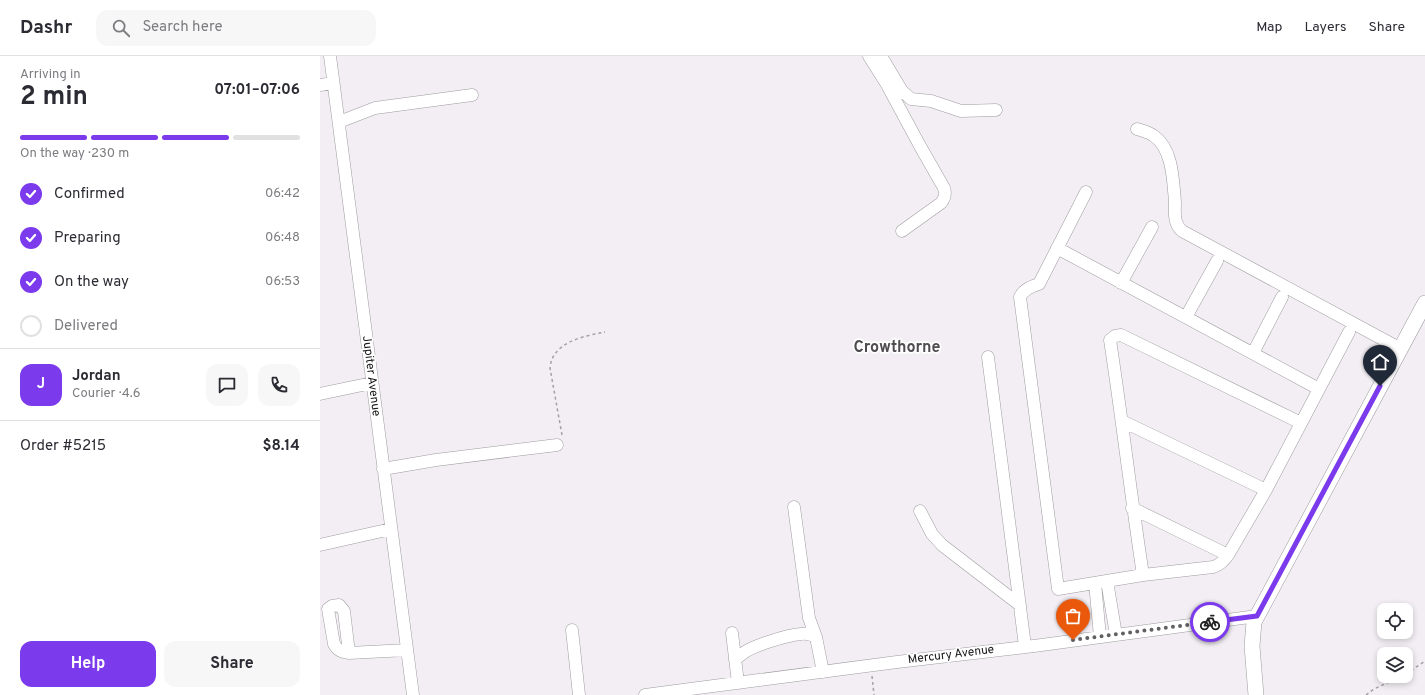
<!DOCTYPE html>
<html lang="en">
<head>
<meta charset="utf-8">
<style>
  :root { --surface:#fff; --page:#f7f7f7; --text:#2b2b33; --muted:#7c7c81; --line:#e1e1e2; --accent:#7c3aed }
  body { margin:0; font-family:Overpass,sans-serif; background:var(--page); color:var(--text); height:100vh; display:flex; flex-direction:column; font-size:15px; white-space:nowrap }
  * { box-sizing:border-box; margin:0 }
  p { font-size:13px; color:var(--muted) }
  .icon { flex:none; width:22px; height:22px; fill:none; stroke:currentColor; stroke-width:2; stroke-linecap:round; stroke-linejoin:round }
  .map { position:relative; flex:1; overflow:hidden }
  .details { display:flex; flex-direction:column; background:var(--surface); width:320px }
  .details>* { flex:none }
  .controls { position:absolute; left:1057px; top:547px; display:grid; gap:8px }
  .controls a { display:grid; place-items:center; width:36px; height:36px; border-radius:8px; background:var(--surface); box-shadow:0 2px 6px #0003; font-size:20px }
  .pin { position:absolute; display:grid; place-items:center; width:34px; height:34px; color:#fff; margin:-41px -17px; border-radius:50% 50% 50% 0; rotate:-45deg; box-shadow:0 0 4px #0007 }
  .pin .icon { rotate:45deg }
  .courier { position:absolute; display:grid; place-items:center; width:40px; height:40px; margin:-20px; border:3px solid #7c3aed; border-radius:50%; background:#fff; color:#222; box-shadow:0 1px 5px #0007 }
  .summary em { font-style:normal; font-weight:700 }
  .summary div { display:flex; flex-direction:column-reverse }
  .summary { display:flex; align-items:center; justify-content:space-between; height:68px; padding:0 20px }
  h1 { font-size:26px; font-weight:700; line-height:30px }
  .bar { display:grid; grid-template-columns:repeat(4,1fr); gap:6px 4px; align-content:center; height:48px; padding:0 20px }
  .bar i { height:5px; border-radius:3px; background:var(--line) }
  .bar .current { background:var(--accent) }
  .bar p { grid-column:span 4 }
  .line { display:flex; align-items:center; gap:10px; padding:0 20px; border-top:1px solid var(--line) }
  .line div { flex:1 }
  .round { display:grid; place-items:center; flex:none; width:42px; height:42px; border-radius:12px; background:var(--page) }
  ol { padding:0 20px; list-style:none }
  li { display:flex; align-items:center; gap:12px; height:44px }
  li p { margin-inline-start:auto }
  li .icon { padding:4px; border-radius:50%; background:var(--accent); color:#fff; stroke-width:4 }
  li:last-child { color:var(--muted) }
  li i { width:22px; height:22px; border:2px solid var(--line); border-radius:50% }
  .primary-button { display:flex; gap:8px; margin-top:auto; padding:8px 20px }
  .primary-button a { flex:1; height:46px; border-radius:12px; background:var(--accent); color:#fff; font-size:16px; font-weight:700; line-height:46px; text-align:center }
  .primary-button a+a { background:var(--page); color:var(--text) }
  header { display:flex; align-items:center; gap:24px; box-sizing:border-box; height:56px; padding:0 20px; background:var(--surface); border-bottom:1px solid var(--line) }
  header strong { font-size:19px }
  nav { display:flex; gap:22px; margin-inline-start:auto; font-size:14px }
  .search { width:280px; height:36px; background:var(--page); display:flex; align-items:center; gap:10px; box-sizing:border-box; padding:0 14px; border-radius:12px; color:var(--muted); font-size:15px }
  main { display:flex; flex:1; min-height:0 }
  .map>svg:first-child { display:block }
</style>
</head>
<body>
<header>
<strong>Dashr</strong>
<div class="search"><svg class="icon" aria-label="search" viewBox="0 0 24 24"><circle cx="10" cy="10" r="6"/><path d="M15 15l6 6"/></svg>Search here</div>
<nav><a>Map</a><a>Layers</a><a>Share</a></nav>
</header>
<main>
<section class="details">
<div class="summary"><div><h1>2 min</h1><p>Arriving in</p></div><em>07:01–07:06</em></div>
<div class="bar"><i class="current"></i><i class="current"></i><i class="current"></i><i></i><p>On the way · 230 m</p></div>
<ol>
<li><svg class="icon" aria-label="check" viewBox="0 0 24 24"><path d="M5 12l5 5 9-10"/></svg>Confirmed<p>06:42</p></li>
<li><svg class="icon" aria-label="check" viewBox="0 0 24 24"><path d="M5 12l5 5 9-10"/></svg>Preparing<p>06:48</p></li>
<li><svg class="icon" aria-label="check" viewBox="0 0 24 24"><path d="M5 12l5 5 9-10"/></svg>On the way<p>06:53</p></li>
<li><i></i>Delivered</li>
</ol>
<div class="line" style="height:72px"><b class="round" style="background:var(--accent);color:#fff">J</b><div><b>Jordan</b><p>Courier · 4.6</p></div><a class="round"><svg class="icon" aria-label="chat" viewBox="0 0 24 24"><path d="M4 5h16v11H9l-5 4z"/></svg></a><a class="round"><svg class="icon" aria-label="phone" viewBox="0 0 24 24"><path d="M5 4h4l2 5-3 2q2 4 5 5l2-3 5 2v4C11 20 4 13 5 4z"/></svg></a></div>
<div class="line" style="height:52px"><div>Order #5215</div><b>$8.14</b></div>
<div class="primary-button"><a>Help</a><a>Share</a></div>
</section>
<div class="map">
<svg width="1105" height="639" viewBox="0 0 1105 639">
  <rect width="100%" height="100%" fill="#f2eef3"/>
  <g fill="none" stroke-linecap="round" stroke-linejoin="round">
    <defs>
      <path id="minor" d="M10 0 93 639
        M549 0 566 27 600 90 624 132C626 138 625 142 621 147L582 175
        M561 0 582 35 591 43 611 45 641 55 676 54
        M0 29 13 27
        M19 66 55 52 152 39
        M817 73C823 75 829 76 834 80 853 93 853 125 855 146 855 156 853 167 862 175L1081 293
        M766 136 719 228C711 231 704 233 700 241L738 533 823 519 893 511C900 509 904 505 908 499L946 434 1029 276
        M737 192 999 333
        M801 227 832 171
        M866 261 897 205
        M933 297 962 241
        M668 301 705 590
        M0 338 52 327
        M802 365 946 434
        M63 413 116 404 237 389
        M474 451 489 562 496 581 503 616
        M812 452 908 499
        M600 455 612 478 622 489 700 549
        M0 489 71 473
        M823 519C811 441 802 362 790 284L795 280 801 279 981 367
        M787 525 796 579
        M775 527 780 581
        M252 574 259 639
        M412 577 418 627
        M29 597 24 555 19 549 12 550 8 553 14 588C18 595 22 596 29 597L87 594
        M415 604C417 602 419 600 422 598 432 590 467 579 481 578 486 577 491 578 496 581
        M325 639 577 606 714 590 937 560"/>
      <path id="major" d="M936 639 932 590 934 566 1105 247"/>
    </defs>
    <use href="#minor" stroke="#9f9ca0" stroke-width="13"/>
    <use href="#major" stroke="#9f9ca0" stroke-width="16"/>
    <path stroke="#a4a1a4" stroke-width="1.5" stroke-dasharray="3 3" stroke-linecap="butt" d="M242 379 230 312C232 286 264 280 285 276
      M1086 618 1105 605
      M552 620 554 639
      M1046 639 1054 633 1082 620"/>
    <use href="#minor" stroke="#fff" stroke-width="12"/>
    <use href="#major" stroke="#fff" stroke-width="15"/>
  </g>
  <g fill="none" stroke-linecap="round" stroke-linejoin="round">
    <path stroke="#626063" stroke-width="4" stroke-dasharray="0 7.2" d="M753 584 890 566"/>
    <path stroke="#7c3aed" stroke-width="5" d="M890 566 937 560 1060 330"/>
  </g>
  <g text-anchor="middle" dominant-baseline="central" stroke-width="3.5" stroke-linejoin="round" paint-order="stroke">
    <g font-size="12" fill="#151415" stroke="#fff">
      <text transform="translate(51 320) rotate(83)">Jupiter Avenue</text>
      <text transform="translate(631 599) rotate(-7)">Mercury Avenue</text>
    </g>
    <g font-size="16" font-weight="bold" fill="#504d50" stroke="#fff">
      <text x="577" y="292">Crowthorne</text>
    </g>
  </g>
</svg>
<div class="controls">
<a><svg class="icon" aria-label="locate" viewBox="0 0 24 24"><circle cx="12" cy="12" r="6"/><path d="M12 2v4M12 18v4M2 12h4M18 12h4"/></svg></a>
<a><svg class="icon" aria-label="layers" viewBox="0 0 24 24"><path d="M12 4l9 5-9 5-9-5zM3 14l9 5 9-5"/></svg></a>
</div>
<div class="pin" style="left:753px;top:584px;background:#ea580c"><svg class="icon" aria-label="bag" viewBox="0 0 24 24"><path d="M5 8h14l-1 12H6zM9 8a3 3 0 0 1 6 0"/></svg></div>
<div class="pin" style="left:1060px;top:330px;background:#1f2937"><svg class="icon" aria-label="home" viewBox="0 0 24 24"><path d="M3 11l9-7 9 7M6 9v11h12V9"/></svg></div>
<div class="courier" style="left:890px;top:566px"><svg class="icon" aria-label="bike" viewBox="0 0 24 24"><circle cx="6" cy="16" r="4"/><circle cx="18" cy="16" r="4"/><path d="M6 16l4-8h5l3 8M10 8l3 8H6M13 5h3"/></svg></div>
</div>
</main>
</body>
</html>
